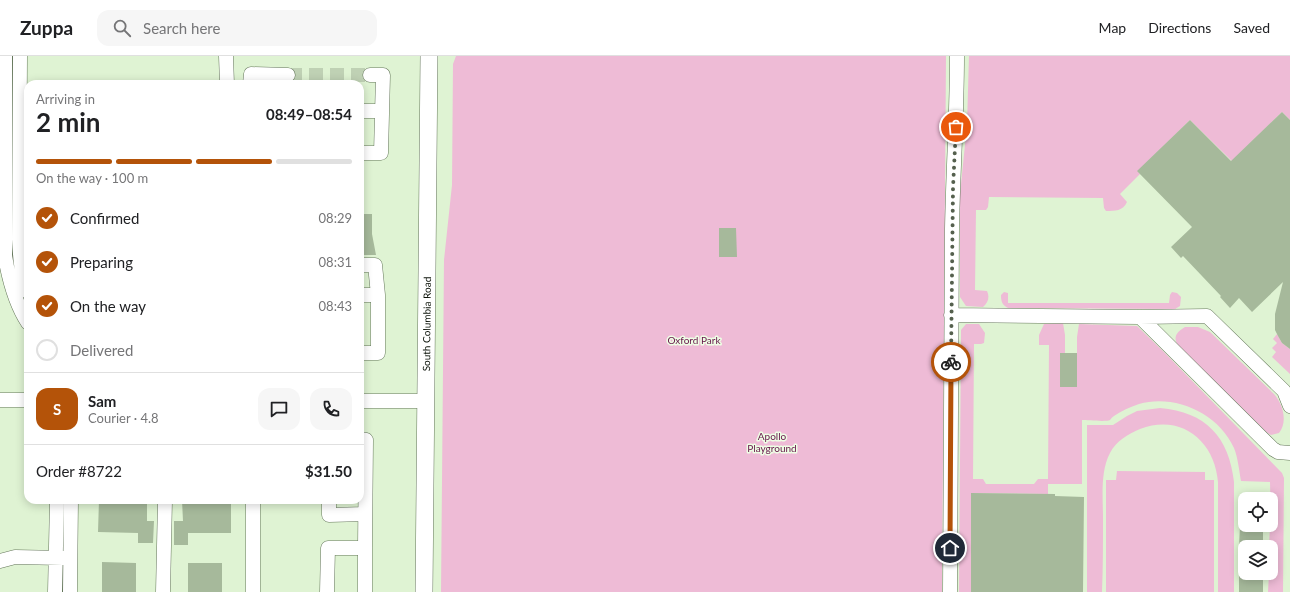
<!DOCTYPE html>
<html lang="en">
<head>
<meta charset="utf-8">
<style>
  :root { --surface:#fff; --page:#f6f6f6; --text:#202124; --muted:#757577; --line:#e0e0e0; --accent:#b45309 }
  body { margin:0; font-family:Lato,sans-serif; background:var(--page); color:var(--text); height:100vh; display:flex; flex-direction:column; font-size:15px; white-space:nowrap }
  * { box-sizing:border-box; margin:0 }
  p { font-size:13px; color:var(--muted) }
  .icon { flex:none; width:22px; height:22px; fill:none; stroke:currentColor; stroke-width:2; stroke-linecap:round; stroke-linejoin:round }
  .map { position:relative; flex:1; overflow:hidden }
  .sheet { position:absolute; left:24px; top:24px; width:340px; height:424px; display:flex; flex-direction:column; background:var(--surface); border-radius:12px; box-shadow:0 2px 10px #0003 }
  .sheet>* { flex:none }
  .buttons { position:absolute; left:1238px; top:436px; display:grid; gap:8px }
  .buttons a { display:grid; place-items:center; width:40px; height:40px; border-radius:8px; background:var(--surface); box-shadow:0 2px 10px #0003; font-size:20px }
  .pin { position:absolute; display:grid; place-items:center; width:34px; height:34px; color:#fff; margin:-17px; border:2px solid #fff; border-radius:50%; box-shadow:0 1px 4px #0007 }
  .courier { position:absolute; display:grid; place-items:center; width:40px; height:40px; margin:-20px; border:3px solid #b45309; border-radius:50%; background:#fff; color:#222; box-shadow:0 1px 5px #0007 }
  .headline em { font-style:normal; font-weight:700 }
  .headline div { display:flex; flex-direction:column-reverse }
  .headline { display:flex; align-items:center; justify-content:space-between; height:68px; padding:0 12px }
  h1 { font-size:26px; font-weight:700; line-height:30px }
  .bar { display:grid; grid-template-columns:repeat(4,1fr); gap:6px 4px; align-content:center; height:48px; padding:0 12px }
  .bar i { height:5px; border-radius:3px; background:var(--line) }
  .bar .selected { background:var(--accent) }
  .bar p { grid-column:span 4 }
  .line { display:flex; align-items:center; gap:10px; padding:0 12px; border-top:1px solid var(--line) }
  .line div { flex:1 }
  .round { display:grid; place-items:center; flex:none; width:42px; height:42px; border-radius:12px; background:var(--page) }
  ol { padding:0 12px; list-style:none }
  li { display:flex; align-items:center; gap:12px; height:44px }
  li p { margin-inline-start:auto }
  li .icon { padding:4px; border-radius:50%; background:var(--accent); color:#fff; stroke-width:4 }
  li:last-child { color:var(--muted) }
  li i { width:22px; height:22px; border:2px solid var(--line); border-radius:50% }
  header { display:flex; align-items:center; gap:24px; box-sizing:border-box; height:56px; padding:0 20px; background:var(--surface); border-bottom:1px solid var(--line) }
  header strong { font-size:19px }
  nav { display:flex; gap:22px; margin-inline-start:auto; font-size:14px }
  .search { width:280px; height:36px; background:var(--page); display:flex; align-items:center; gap:10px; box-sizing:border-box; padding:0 14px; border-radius:12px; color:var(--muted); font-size:15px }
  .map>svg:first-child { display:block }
</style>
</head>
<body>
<header>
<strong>Zuppa</strong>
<div class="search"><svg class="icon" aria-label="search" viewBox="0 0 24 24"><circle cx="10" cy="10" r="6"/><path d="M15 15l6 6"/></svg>Search here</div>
<nav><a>Map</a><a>Directions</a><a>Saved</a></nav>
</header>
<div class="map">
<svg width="1290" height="536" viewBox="0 0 1290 536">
  <rect width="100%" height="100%" fill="#dff3d3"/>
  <path fill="#eebbd6" d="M456 0H946L942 536H441L444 204 452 129 453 8Z
    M969 0H1290V64L1282 56 1237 100 1238 111 1190 64 1138 115 1140 118 1120 138 1127 146C1123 155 1115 155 1106 155L1104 152 1103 142 989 141 988 151 986 154H976L975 234 987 235C990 241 988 247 983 251L966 250 960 241V138L967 69Z
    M1004 236 1008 237V247H1169L1170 239 1172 236 1177 237 1181 241 1180 250 1175 253 1008 252C1002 249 1001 245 1001 239Z
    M1063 267 1065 279V297L1077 331V281L1079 268 1137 270 1164 296 1282 417 1284 422 1283 536H1268L1269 517H1271V491H1269L1270 469H1271L1270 426 1241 425C1239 414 1238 402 1234 392 1218 357 1175 338 1139 348 1130 351 1121 355 1114 360 1112 361 1111 363 1110 364 1106 366 1087 364 1082 364V428H1048V438L972 437 971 536H959L961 274 966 268H979L985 277 984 287 981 288H974L973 423H983L986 428H1034L1038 423H1048L1049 289H1039V279L1044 268Z
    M1185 271H1198L1210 276 1274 338C1283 348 1288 366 1279 377L1271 379 1266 376 1177 288C1173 280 1178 275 1185 271Z
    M1277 278 1282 287 1290 293V318L1272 301 1276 296 1272 292 1277 287 1273 283Z
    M1160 352C1206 356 1229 381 1234 426V536H1218V426C1215 385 1181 357 1140 373 1128 378 1116 385 1110 397 1100 416 1103 442 1103 463 1103 487 1103 512 1102 536H1087V369H1113L1127 360 1137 355Z
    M1117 415 1205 416V424H1214V536H1106V424H1116Z"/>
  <path fill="#a6b99b" d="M1282 56 1290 64V293L1282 287 1278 280 1275 274V258L1283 226 1252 256 1239 242 1230 252 1220 241 1221 240 1183 200 1181 202 1171 191 1192 171 1137 115 1190 64 1231 105Z
    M360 158H372V178L376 199H360Z
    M719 172H736L737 201H719Z
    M1060 297H1077V331H1060Z
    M971 437 1055 438V440L1084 441 1083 536H971Z
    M99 444H147V465H154L153 487H138V477L98 476Z
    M182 444H231V477H188V489H174V465H183Z
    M1240 469H1263V491H1239Z
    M102 506 136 507V536H102Z
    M188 507H222V536H188Z
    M1239 517H1263V536H1239Z"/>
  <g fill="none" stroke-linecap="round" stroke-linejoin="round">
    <path stroke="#bfd1b4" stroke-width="14" stroke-dasharray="14 7" stroke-linecap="butt" d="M288 19H370"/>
    <defs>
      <path id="minor" d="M5 0V200C9 224 15 247 28 267
        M20 0 19 183C20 201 21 219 28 236
        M226 0 227 28
        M250 28 251 18 288 19
        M360 55H382
        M360 97H381L383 19H370
        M360 209H375L378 239
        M360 239H378V297H360
        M951 259 1140 261 1273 393 1278 396 1290 397
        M1140 261 1207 260 1284 335 1290 350
        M0 344H28
        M360 345H426
        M360 383 366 384 365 492
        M253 444V536
        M329 444V459L365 458
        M0 505 15 501 63 502
        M55 536 57 444
        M70 536 71 444
        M163 536 165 444
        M327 536 328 492H365V536
        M950 536C951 415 951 294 952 173 953 115 957 58 957 0"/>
      <g id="major">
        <path id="s1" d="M424 536 429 0"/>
      </g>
    </defs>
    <use href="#minor" stroke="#64765a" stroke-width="15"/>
    <use href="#major" stroke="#64765a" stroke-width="18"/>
    <use href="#minor" stroke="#fff" stroke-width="14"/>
    <use href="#major" stroke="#fff" stroke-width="17"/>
  </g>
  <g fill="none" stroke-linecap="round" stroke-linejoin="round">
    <path stroke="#55604e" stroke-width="4" stroke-dasharray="0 7.2" d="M951 306 953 132 956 71"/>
    <path stroke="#b45309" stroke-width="5" d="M950 492 951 306"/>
  </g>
  <g text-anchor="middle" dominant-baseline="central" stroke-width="3" stroke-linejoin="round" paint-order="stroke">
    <g font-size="10" fill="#0a1107" stroke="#eeffe5">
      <text stroke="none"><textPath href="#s1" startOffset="268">South Columbia Road</textPath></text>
    </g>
    <g font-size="10" fill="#66154a" stroke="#eeffe5">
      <text x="694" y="284">Oxford Park</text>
      <text x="772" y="380">Apollo<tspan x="772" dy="12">Playground</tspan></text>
    </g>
  </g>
</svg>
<div class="buttons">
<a><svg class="icon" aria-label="locate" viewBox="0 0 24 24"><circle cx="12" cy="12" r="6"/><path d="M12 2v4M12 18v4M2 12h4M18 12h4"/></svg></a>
<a><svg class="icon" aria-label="layers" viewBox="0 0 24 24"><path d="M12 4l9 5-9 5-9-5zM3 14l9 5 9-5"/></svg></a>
</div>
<div class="pin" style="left:956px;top:71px;background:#ea580c"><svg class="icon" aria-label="bag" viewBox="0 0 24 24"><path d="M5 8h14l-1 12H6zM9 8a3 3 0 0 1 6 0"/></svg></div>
<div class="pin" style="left:950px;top:492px;background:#1f2937"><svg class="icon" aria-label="home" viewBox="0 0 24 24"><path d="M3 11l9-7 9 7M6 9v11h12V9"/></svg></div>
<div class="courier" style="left:951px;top:306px"><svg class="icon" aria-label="bike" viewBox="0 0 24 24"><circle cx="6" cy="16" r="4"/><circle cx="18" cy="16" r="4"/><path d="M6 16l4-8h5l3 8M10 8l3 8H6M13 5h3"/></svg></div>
<section class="sheet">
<div class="headline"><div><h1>2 min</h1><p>Arriving in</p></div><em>08:49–08:54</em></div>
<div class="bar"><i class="selected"></i><i class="selected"></i><i class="selected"></i><i></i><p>On the way · 100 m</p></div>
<ol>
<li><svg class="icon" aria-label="check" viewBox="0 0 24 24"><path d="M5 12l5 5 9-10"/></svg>Confirmed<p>08:29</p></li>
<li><svg class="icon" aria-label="check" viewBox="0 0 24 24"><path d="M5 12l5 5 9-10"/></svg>Preparing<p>08:31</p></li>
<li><svg class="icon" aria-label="check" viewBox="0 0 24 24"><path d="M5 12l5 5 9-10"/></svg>On the way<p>08:43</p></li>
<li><i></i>Delivered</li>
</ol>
<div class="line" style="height:72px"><b class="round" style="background:var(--accent);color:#fff">S</b><div><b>Sam</b><p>Courier · 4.8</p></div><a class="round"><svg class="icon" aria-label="chat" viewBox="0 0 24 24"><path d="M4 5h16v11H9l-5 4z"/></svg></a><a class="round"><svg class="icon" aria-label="phone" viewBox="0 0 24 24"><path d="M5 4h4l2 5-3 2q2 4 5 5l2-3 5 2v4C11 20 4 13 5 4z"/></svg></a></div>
<div class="line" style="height:52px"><div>Order #8722</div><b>$31.50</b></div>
</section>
</div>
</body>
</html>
